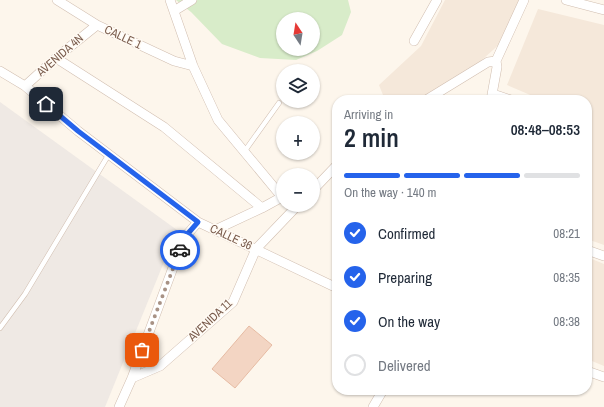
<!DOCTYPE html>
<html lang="en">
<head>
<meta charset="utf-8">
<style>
  :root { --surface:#fff; --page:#f2f2f3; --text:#1f2937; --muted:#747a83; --line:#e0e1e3; --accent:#2563eb }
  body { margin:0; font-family:"Archivo Narrow",sans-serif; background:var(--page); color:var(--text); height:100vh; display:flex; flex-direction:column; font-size:15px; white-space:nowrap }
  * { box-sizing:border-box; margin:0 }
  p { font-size:13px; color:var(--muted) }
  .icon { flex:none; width:22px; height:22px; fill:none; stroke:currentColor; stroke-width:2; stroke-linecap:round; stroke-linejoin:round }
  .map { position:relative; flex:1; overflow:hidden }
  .drawer { position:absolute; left:332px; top:95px; width:260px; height:300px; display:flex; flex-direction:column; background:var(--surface); border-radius:16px; box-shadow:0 1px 3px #0004 }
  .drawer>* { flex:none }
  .needle { width:26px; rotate:348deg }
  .buttons { position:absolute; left:276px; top:12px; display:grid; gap:8px }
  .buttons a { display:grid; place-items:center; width:44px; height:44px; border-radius:50%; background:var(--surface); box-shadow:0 1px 3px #0004; font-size:20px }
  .pin { position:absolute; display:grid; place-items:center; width:34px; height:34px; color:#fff; margin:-17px; border-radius:8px; box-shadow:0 2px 6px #0006 }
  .courier { position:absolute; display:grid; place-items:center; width:40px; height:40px; margin:-20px; border:3px solid #2563eb; border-radius:50%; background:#fff; color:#222; box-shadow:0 1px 5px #0007 }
  .summary em { font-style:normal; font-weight:600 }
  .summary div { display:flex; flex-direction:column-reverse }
  .summary { display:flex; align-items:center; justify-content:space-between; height:68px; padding:0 12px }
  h1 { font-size:26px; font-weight:600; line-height:30px }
  .bar { display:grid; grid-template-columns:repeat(4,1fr); gap:6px 4px; align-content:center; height:48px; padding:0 12px }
  .bar i { height:5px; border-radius:3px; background:var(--line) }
  .bar .active { background:var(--accent) }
  .bar p { grid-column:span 4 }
  ol { padding:0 12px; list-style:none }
  li { display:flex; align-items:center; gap:12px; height:44px }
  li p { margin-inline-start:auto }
  li .icon { padding:4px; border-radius:50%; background:var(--accent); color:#fff; stroke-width:4 }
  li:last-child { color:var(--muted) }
  li i { width:22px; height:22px; border:2px solid var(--line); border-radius:50% }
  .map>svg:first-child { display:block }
</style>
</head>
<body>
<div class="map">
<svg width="604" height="407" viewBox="0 0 604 407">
  <rect width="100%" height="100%" fill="#fdf6ec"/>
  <path fill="#f5e8da" d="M445 0H519L513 22 503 41 473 68 421 100H385L379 85 421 46Z
    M538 9 604 25V245L587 239V100H542L507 85Z
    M587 257 604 264V366L587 359Z"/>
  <path fill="#efe9e4" d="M0 102 177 230 105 407H0Z"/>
  <path fill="#d8ecc9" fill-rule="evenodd" d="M176 0H348L351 12 342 35 317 51 296 60 260 58 222 44 191 12ZM283 19H313V49H283Z"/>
  <path fill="#f3d5c3" stroke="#e6bba3" d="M249 326 272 345 235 388 212 369Z"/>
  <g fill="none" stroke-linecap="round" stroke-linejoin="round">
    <defs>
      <path id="service" d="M244 152 279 103
        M0 328 25 294 109 154"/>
      <path id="minor" d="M57 0 97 25 174 61 193 66
        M170 0 193 66 218 120 282 197 262 208 215 230
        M566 0 604 10
        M174 11 192 0
        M414 41 437 0
        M56 58 164 127 262 208
        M0 71 25 86 78 131 198 222 337 288
        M25 86 56 58 97 25
        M493 94 511 100
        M426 100 488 62 496 61 524 0
        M491 100 497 67 496 61
        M313 190 337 165
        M587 250 604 256
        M587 371 604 377
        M132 378 160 366 233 302 256 249 298 205
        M119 407 132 378 184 238 198 222
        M373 407 383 390"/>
    </defs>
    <use href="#service" stroke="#d1beb0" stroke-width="5.5"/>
    <use href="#minor" stroke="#d1beb0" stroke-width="10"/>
    <use href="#service" stroke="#fff" stroke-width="4.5"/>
    <use href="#minor" stroke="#fff" stroke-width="9"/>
  </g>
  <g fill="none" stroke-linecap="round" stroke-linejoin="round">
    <path stroke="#a89285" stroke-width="4" stroke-dasharray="0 7.2" d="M142 350 180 250"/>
    <path stroke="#2563eb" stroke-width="5" d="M46 104 78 131 198 222 184 238 180 250"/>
  </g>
  <g text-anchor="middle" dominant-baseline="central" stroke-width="3" stroke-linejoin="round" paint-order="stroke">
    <g font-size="12" fill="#7a5c4d" stroke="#fffaf3">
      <text transform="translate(123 37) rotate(25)">CALLE 1</text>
      <text transform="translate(60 55) rotate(-41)">AVENIDA 4N</text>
      <text transform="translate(231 237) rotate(25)">CALLE 36</text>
      <text transform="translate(210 320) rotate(-43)">AVENIDA 11</text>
    </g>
  </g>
</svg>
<div class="buttons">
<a><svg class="needle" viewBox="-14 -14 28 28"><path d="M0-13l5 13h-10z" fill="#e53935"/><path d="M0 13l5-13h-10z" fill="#747a83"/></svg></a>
<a><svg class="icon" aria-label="layers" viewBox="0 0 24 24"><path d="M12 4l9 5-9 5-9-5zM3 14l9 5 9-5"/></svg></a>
<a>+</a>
<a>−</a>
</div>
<div class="pin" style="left:142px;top:350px;background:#ea580c"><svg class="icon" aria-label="bag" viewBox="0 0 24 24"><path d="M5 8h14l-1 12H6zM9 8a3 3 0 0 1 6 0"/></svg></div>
<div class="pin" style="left:46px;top:104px;background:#1f2937"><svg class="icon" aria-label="home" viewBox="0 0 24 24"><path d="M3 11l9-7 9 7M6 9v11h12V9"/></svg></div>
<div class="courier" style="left:180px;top:250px"><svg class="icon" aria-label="car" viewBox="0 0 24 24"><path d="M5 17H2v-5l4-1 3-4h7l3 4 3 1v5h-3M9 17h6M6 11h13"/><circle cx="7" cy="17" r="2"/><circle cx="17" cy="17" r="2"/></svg></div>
<section class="drawer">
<div class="summary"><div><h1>2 min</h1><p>Arriving in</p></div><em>08:48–08:53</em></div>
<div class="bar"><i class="active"></i><i class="active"></i><i class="active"></i><i></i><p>On the way · 140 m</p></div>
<ol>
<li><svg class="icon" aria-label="check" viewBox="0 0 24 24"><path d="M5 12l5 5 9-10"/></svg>Confirmed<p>08:21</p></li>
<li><svg class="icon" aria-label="check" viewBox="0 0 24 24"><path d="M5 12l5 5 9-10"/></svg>Preparing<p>08:35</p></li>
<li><svg class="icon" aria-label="check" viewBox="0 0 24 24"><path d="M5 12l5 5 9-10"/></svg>On the way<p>08:38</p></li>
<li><i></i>Delivered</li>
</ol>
</section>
</div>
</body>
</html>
